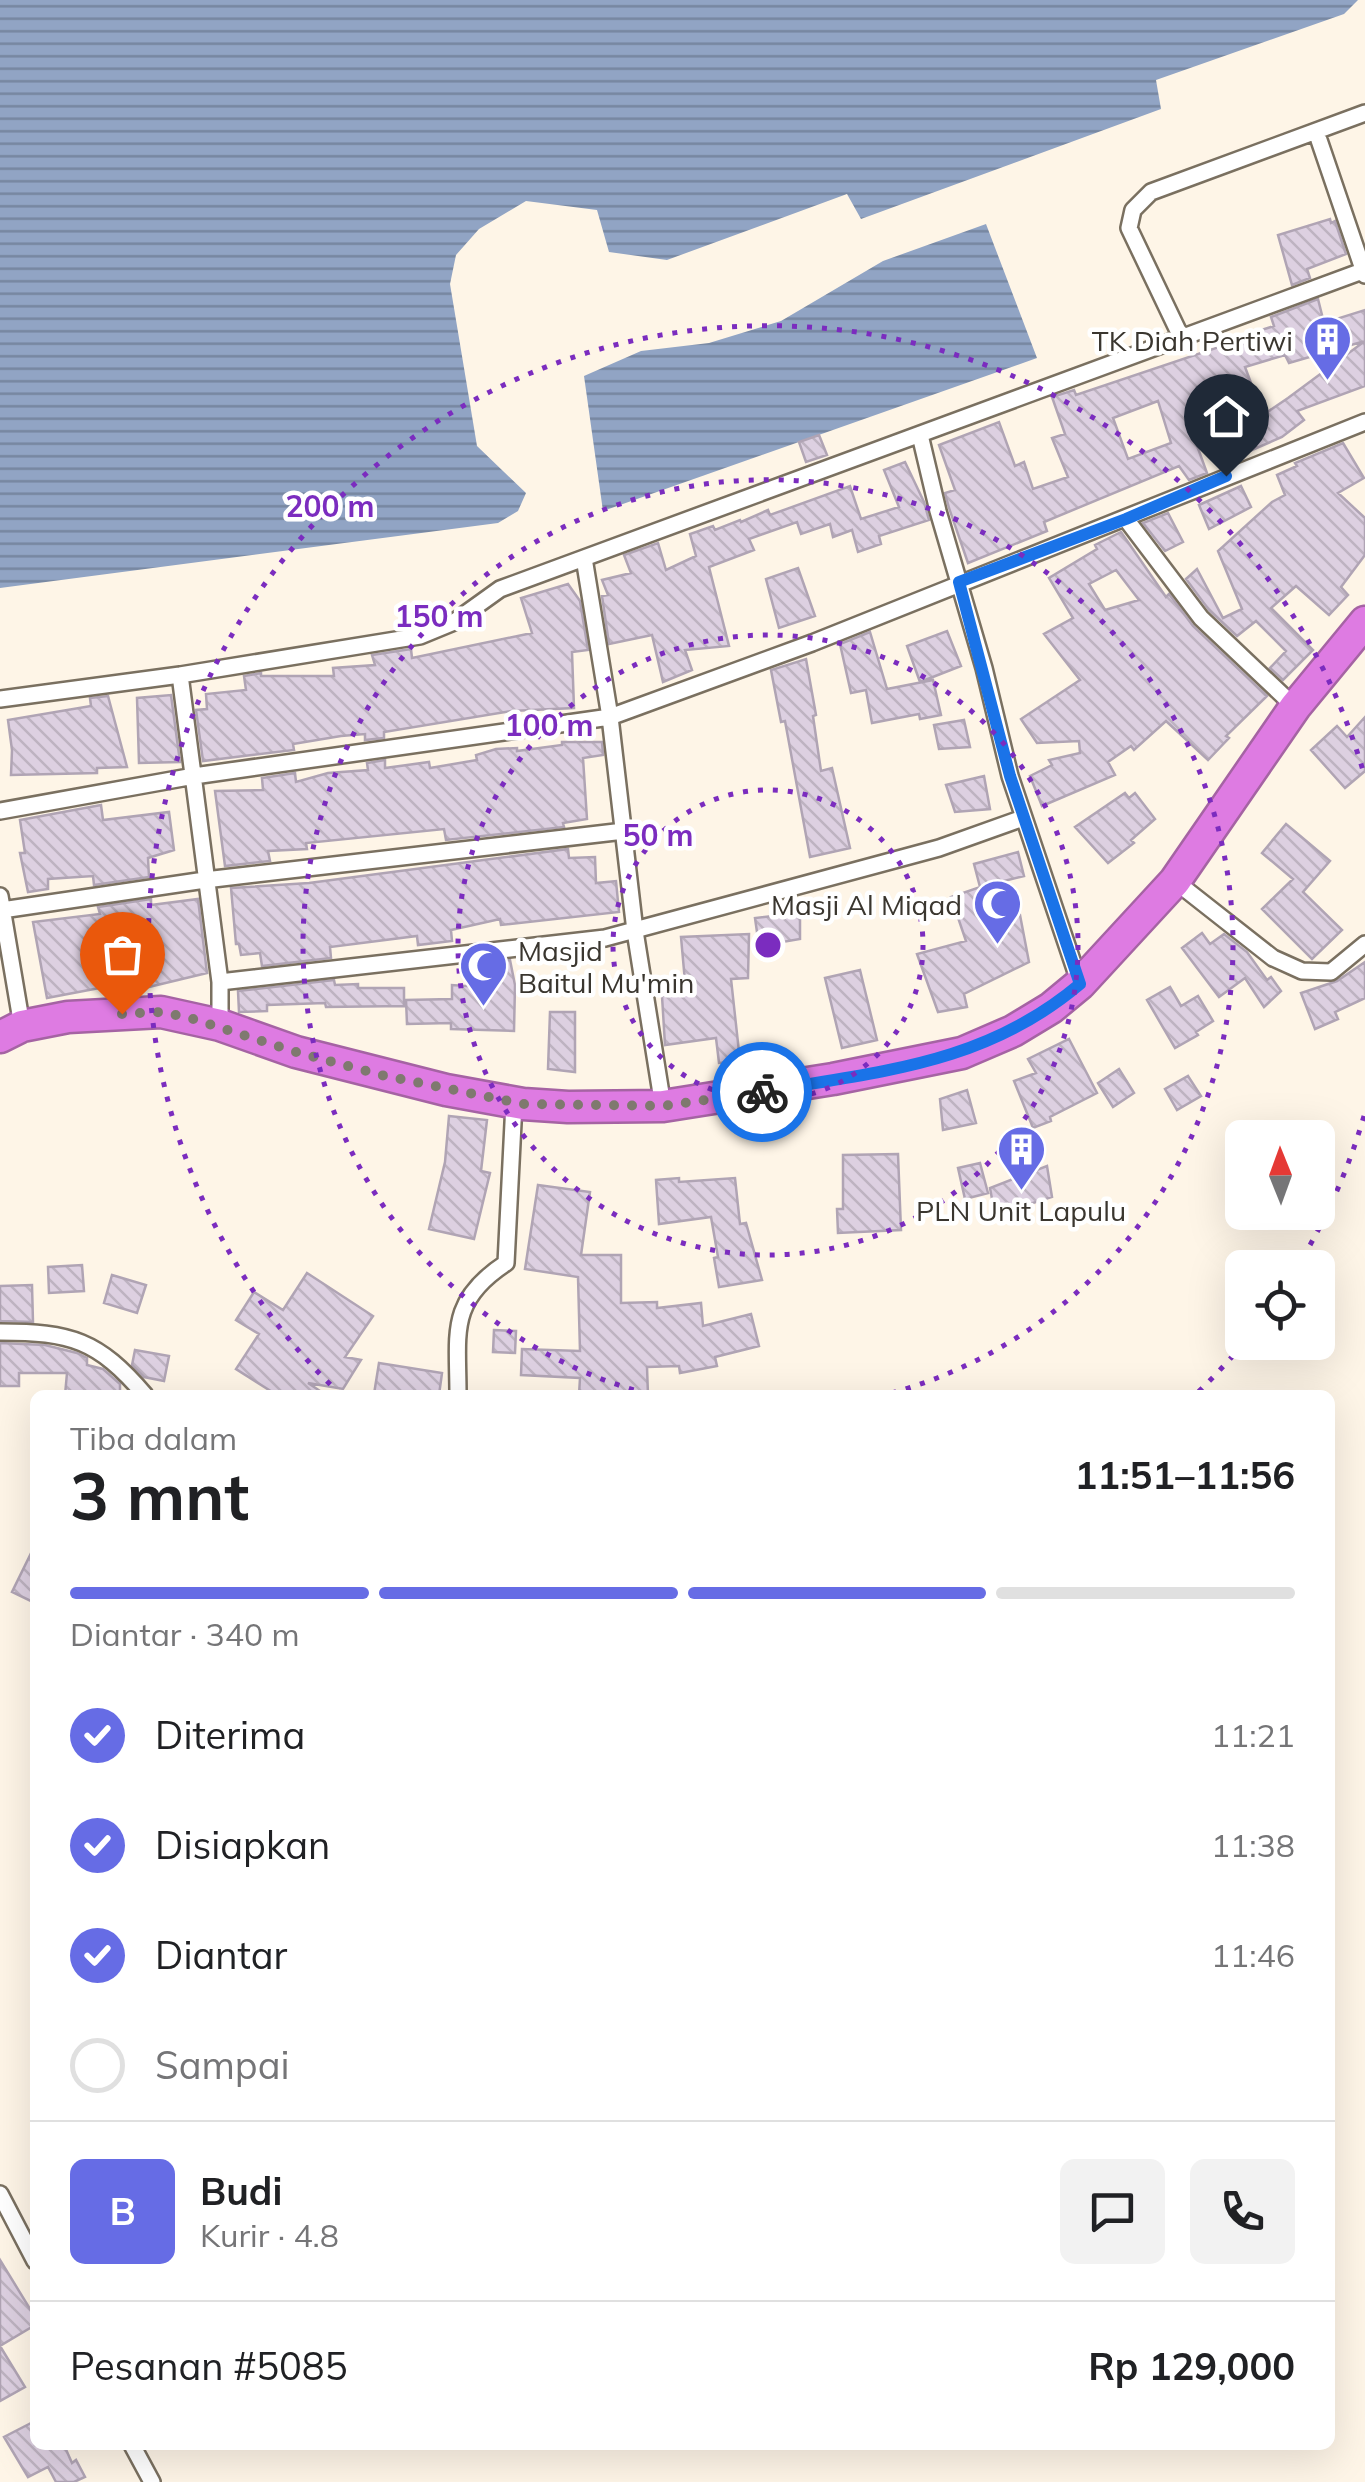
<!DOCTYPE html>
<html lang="id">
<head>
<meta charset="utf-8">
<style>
  :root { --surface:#fff; --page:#f2f2f2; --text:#202124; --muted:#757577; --line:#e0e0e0; --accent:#666ce5 }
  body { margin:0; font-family:Mulish,sans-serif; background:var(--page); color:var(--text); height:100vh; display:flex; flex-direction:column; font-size:38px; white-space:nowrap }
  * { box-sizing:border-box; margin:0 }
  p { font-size:32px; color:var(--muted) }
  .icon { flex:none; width:55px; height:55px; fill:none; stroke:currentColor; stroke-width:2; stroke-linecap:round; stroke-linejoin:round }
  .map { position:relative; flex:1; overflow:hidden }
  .side { position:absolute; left:30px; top:1390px; width:1305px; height:1060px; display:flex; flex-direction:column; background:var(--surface); border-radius:15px; box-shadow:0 10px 40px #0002 }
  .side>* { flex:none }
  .needle { width:65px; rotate:359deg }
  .tools { position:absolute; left:1225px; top:1120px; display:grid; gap:20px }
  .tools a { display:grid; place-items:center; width:110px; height:110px; border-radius:15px; background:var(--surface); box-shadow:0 10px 40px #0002; font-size:50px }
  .pin { position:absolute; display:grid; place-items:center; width:85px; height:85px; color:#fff; margin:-102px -42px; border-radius:50% 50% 50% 0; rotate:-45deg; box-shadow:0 0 10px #0007 }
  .pin .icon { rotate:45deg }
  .courier { position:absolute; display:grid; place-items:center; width:100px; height:100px; margin:-50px; border:8px solid #1a73e8; border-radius:50%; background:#fff; color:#222; box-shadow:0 2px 12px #0007 }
  .overview em { font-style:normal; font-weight:700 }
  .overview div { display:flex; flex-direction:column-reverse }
  .overview { display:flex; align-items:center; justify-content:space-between; height:170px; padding:0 40px }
  h1 { font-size:65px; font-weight:700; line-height:75px }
  .bar { display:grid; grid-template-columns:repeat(4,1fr); gap:15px 10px; align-content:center; height:120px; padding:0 40px }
  .bar i { height:12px; border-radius:8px; background:var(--line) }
  .bar .current { background:var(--accent) }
  .bar p { grid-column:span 4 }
  .line { display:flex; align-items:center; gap:25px; padding:0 40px; border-top:2px solid var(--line) }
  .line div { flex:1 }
  .round { display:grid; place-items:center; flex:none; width:105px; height:105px; border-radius:15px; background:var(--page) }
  ol { padding:0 40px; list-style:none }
  li { display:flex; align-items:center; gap:30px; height:110px }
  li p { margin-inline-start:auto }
  li .icon { padding:10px; border-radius:50%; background:var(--accent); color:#fff; stroke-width:4 }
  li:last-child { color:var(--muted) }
  li i { width:55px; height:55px; border:5px solid var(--line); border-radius:50% }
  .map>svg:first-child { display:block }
</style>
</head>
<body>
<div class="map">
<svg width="1365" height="2482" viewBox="0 0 1365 2482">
  <defs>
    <pattern id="water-rules" width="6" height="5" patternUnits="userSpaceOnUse" patternTransform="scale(2.5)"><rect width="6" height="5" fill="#91a4c4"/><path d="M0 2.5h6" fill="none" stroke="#7786a0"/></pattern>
    <pattern id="building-back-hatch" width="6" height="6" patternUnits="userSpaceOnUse" patternTransform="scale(2.5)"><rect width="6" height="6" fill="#ddd0e1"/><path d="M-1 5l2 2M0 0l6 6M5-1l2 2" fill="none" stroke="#beb3c1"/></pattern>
  </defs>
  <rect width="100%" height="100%" fill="#fef5e7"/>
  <path fill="url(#water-rules)" d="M0 0H1358L1344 14 1156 80 1161 109 861 219 847 194 667 260 609 252 597 210 526 201 479 229 456 255 450 284 477 446 526 493 518 511 498 523 0 588Z
    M986 224 1037 358 603 511 584 376 641 351 709 343 781 321 883 261Z"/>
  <path fill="url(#building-back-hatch)" stroke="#b0a4b4" stroke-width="2.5" fill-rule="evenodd" d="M1330 219 1331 223 1335 221 1346 254 1307 269 1310 278 1292 285 1278 235Z
    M1318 299 1324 323 1365 310V386L1297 411 1304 420 1282 437 1245 453 1224 409 1194 421 1198 429 1192 432 1207 473 1189 480 1179 466 1044 522 1047 531 968 563 949 508 945 493 955 490 939 445 999 422 1015 466 1024 462 1033 489 1068 477 1052 438 1065 434 1052 397 1074 390 1076 395 1231 343 1230 340 1274 326 1271 317ZM1365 341 1288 398 1263 415 1245 367 1285 355 1289 363ZM1158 401 1171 443 1128 459 1113 418Z
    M819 435 827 455 806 462 799 442Z
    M1343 443 1364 478 1338 493 1365 518V555L1341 587 1348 595 1329 615 1296 586 1271 608 1313 650 1283 680 1270 668 1286 651 1256 621 1237 636 1209 610 1186 579 1197 569 1223 618 1242 609 1218 551 1272 502 1285 495 1277 475 1297 466 1295 463Z
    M905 462 924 502 929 520 879 536 881 544 858 552 852 530 833 537 830 524 801 534 797 522 749 539 754 550 709 567 729 646 685 650 692 670 663 682 652 635 609 644 602 596 608 595 602 580 631 573 624 555 658 543 666 570 696 556 690 534 713 526 715 530 740 520 741 522 768 510 770 515 850 486 861 519 899 507 884 470Z
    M1241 486 1251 507 1209 529 1199 505Z
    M1168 513 1183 542 1165 551 1143 523Z
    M1121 532 1166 597 1169 594 1193 626 1267 696 1226 736 1229 738 1208 760 1166 721 1134 750 1131 746 1108 762 1115 775 1042 806 1030 776 1052 765 1049 760 1080 753 1079 741 1037 743 1021 719 1080 680 1044 634 1073 618 1049 578 1097 549 1095 545ZM1116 570 1139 600 1105 610 1089 584Z
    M798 568 815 616 779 628 766 579Z
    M568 584 580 601 588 650 572 652 574 708 511 711 384 732V738L365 740V734L341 736 293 744 294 750 203 761 196 710 207 709 206 694 246 690 244 676 261 673V676H334L333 668 375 665 372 655 411 649 412 658 532 633 521 598Z
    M947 631 961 666 920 682 907 646Z
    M870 632 887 689 933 680 941 715 920 719 919 714 872 723 866 690 851 693 840 644Z
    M806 659 816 715 813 716 821 771 832 768 850 848 810 857 785 721 781 722 771 670Z
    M171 695 180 762 139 763 137 698Z
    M108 696 127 767 97 768V773L11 775 12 750 8 720 91 706 90 698Z
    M1365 717V771L1345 788 1311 750 1337 726 1347 737Z
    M964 720 970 747 939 749 934 725Z
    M562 742H602L603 755 583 758 587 819 563 823 564 827 446 840 444 829 306 843 307 849 268 851 270 861 225 866 215 791 263 790 262 778 295 773 296 782 328 773 368 770 367 763 385 760V768L429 762 430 768 477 760 476 755 496 749 517 748V751L562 745Z
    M984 776 990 809 955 812 946 785Z
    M1125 793 1129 798 1135 793 1155 819 1131 840 1134 843 1108 863 1075 827Z
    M101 805 103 820 169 812 174 850 148 858 149 877 94 885 93 876 48 879V889L28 892 20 853H25L20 820Z
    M1286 824 1330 861 1303 892 1342 930 1312 959 1262 909 1293 879 1262 853Z
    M568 849 569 858 595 857 596 883 616 881 619 912 501 925 500 919 451 930 452 941 418 945 417 936 330 947 331 958 262 966 260 953 241 955 239 944H236L231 888 309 883Z
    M1018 852 1024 876 980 887 974 864Z
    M980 887 992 922 1020 915 1029 962 964 994 967 1007 938 1012 917 954 966 941 951 897Z
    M151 899V905L198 899 207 973 149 987 110 990V986L47 998 33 922 100 914 98 907Z
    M800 913V939L759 946 755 918Z
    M1202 933 1210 944 1224 934 1247 952 1267 980 1271 977 1281 991 1264 1007 1245 978 1219 997 1182 948Z
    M749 934 748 978 731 979 740 1061 719 1063 716 1038 665 1045 662 996 686 993 681 937Z
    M510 960 515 985 514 1031 451 1029V1023L407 1024 406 1000 452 999V985L481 987 477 964Z
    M1365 962V998L1335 1012 1338 1019 1315 1029 1301 993 1337 981Z
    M860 970 877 1040 842 1048 825 978Z
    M334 980 335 985 358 984V988H404V1006L326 1007 325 1003 267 1005V1011L239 1012 238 991Z
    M1170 987 1181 1006 1198 996 1213 1021 1196 1032 1198 1035 1175 1048 1147 1000Z
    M550 1012H575V1072L548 1069Z
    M1069 1039 1097 1093 1050 1117 1051 1121 1033 1128 1014 1081 1036 1073 1028 1059Z
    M1119 1069 1134 1093 1113 1107 1098 1083Z
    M1188 1076 1201 1096 1177 1110 1165 1089Z
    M967 1090 976 1123 943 1130 940 1099Z
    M449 1116 487 1120 481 1171 490 1173 474 1239 429 1229 445 1162Z
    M898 1154 901 1230 838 1233 837 1209H843V1155Z
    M980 1163 988 1193 965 1199 958 1168Z
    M1047 1166 1052 1197 995 1215 990 1188Z
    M679 1178V1182L735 1178 740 1224 746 1223 762 1280 719 1287 714 1258 718 1257 711 1217 659 1224 656 1180Z
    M538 1185 590 1192 581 1255H621V1303L657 1302V1308L701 1303 703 1326 751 1314 759 1346 715 1357 717 1366 680 1373 679 1366 647 1367 648 1395H579L580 1378 521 1375 522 1349 580 1351 578 1277 525 1269Z
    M82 1265 84 1291 49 1293 48 1267Z
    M307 1273 373 1316 345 1357 361 1360 343 1389 308 1383 326 1395H277L236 1369 259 1334 236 1320 254 1292 283 1310Z
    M112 1275 146 1285 137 1313 104 1303Z
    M32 1285 33 1322 0 1321V1286Z
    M494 1330 516 1331 515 1353 493 1352Z
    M0 1343 45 1345 77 1353 87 1358V1365L103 1369 120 1384V1395H65L67 1373H19V1386H0Z
    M135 1350 169 1356 164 1381 144 1377 132 1365Z
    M379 1363 442 1373 439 1395 374 1394Z
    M35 1545V1603L12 1592Z
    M0 2260 35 2317V2325L0 2346 25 2387 0 2401Z
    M35 2421V2445H64L72 2463 76 2460 85 2477 74 2482H56L48 2467 28 2477 4 2437Z"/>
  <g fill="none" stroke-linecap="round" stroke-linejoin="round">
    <defs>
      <path id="street" d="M1319 140 1365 275
        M1182 339 1129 228 1133 210 1151 192 1365 113
        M920 435 938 511 984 668 1010 776 1080 984
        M1126 519 1201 618 1295 707
        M584 558 610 717 635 931 663 1106
        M180 675 220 982V1025
        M0 699 180 675 420 636 454 622 500 589 1365 270
        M0 811 194 776 610 717 812 643 1365 422
        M1175 881 1273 958 1302 971 1331 972 1365 944
        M0 896 22 1026
        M2 910 205 880 624 831
        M220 982 605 938 939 848 1023 818
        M0 1332C71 1332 98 1340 145 1395
        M458 1395C458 1333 448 1301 506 1263L514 1103
        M0 2194 35 2261
        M132 2445 152 2482"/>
      <path id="highway" d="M0 1037 22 1026 68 1017 161 1012 220 1025 296 1052 446 1090 523 1104 568 1107 663 1106 833 1079 962 1053 1013 1031 1051 1008 1080 984 1175 881 1295 707 1365 622"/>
    </defs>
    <use href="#street" stroke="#7a7060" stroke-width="20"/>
    <use href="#highway" stroke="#a563a3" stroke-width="35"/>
    <use href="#street" stroke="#fff" stroke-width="15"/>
    <use href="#highway" stroke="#de7be2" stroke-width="30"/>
  </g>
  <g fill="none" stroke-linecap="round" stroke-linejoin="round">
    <path stroke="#7f796f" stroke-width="10" stroke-dasharray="0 18" d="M122 1014 161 1012 190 1018 296 1052 381 1075 523 1104 662 1106 762 1092"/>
    <path stroke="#1a73e8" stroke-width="12" d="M762 1092C880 1071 984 1065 1080 984L1010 776 959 582 1126 519 1226 476"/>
  </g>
  <g fill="none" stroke="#7b2cbf" stroke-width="5" stroke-dasharray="5 10">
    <circle cx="768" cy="945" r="155"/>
    <circle cx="768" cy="945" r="310"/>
    <path d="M648 1394A465 465 0 1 1 888 1394"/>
    <path d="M1364 1116A620 620 0 0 1 1299 1264M1243 1344A620 620 0 0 1 1195 1395M341 1395A620 620 0 1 1 1364 774"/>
  </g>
  <defs>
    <symbol id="building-pin" viewBox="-11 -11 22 30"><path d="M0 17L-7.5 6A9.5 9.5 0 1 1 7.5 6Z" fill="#666ce5" stroke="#fff"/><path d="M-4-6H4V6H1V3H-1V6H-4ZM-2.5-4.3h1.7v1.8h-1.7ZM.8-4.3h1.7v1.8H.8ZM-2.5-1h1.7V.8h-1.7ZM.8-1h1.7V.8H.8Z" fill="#fff"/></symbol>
    <symbol id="mosque-pin" viewBox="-11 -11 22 30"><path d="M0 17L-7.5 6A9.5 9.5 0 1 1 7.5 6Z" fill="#666ce5" stroke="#fff"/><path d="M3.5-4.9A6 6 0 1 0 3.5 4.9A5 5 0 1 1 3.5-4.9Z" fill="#fff"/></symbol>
  </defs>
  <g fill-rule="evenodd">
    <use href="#building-pin" x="1300" y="312" width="55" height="75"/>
    <use href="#mosque-pin" x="970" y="876" width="55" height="75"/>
    <use href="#mosque-pin" x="456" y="938" width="55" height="75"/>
    <use href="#building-pin" x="994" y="1122" width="55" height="75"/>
  </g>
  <g text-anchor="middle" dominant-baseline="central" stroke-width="9" stroke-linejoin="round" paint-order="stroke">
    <g font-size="28" fill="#3a362f" stroke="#fff" text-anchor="end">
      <text x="1293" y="340">TK Diah Pertiwi</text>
      <text x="962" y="904">Masji Al Miqad</text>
      <text x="518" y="950" text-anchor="start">Masjid<tspan x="518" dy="32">Baitul Mu'min</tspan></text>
      <text x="1021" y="1210" text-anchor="middle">PLN Unit Lapulu</text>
    </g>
  </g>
  <circle cx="768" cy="945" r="15" fill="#7b2cbf" stroke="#fff" stroke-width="5"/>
  <g font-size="30" text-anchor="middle" font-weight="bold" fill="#7b2cbf" stroke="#fff" stroke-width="9" stroke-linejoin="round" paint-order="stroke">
    <text x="330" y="517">200 m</text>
    <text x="439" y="627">150 m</text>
    <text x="549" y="736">100 m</text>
    <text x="658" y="846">50 m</text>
  </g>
</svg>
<div class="tools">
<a><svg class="needle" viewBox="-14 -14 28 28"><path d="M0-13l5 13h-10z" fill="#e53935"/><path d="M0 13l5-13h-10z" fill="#757577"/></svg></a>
<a><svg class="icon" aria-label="locate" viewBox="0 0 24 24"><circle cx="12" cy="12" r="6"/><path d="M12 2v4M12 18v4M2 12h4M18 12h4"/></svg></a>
</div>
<div class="pin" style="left:122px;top:1014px;background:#ea580c"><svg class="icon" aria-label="bag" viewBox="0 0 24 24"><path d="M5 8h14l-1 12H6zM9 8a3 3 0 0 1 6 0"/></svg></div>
<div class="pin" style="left:1226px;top:476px;background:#1f2937"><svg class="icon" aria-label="home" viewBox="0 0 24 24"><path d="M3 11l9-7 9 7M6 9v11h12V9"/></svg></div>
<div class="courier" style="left:762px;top:1092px"><svg class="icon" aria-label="bike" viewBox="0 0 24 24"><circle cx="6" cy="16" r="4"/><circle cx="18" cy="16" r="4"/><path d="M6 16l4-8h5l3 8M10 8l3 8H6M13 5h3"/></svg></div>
<section class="side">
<div class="overview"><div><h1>3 mnt</h1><p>Tiba dalam</p></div><em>11:51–11:56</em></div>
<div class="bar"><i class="current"></i><i class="current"></i><i class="current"></i><i></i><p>Diantar · 340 m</p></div>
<ol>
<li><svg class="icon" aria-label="check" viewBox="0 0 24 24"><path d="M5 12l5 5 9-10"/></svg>Diterima<p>11:21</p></li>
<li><svg class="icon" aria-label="check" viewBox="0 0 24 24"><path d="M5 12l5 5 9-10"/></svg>Disiapkan<p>11:38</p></li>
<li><svg class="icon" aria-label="check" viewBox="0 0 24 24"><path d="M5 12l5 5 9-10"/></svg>Diantar<p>11:46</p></li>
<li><i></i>Sampai</li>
</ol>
<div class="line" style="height:180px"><b class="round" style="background:var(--accent);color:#fff">B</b><div><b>Budi</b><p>Kurir · 4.8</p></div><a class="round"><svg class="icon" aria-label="chat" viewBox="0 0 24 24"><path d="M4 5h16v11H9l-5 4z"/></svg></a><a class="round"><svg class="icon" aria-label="phone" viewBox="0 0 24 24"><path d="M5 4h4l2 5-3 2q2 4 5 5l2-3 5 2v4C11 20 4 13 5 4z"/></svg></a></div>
<div class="line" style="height:130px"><div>Pesanan #5085</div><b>Rp 129,000</b></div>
</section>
</div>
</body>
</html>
